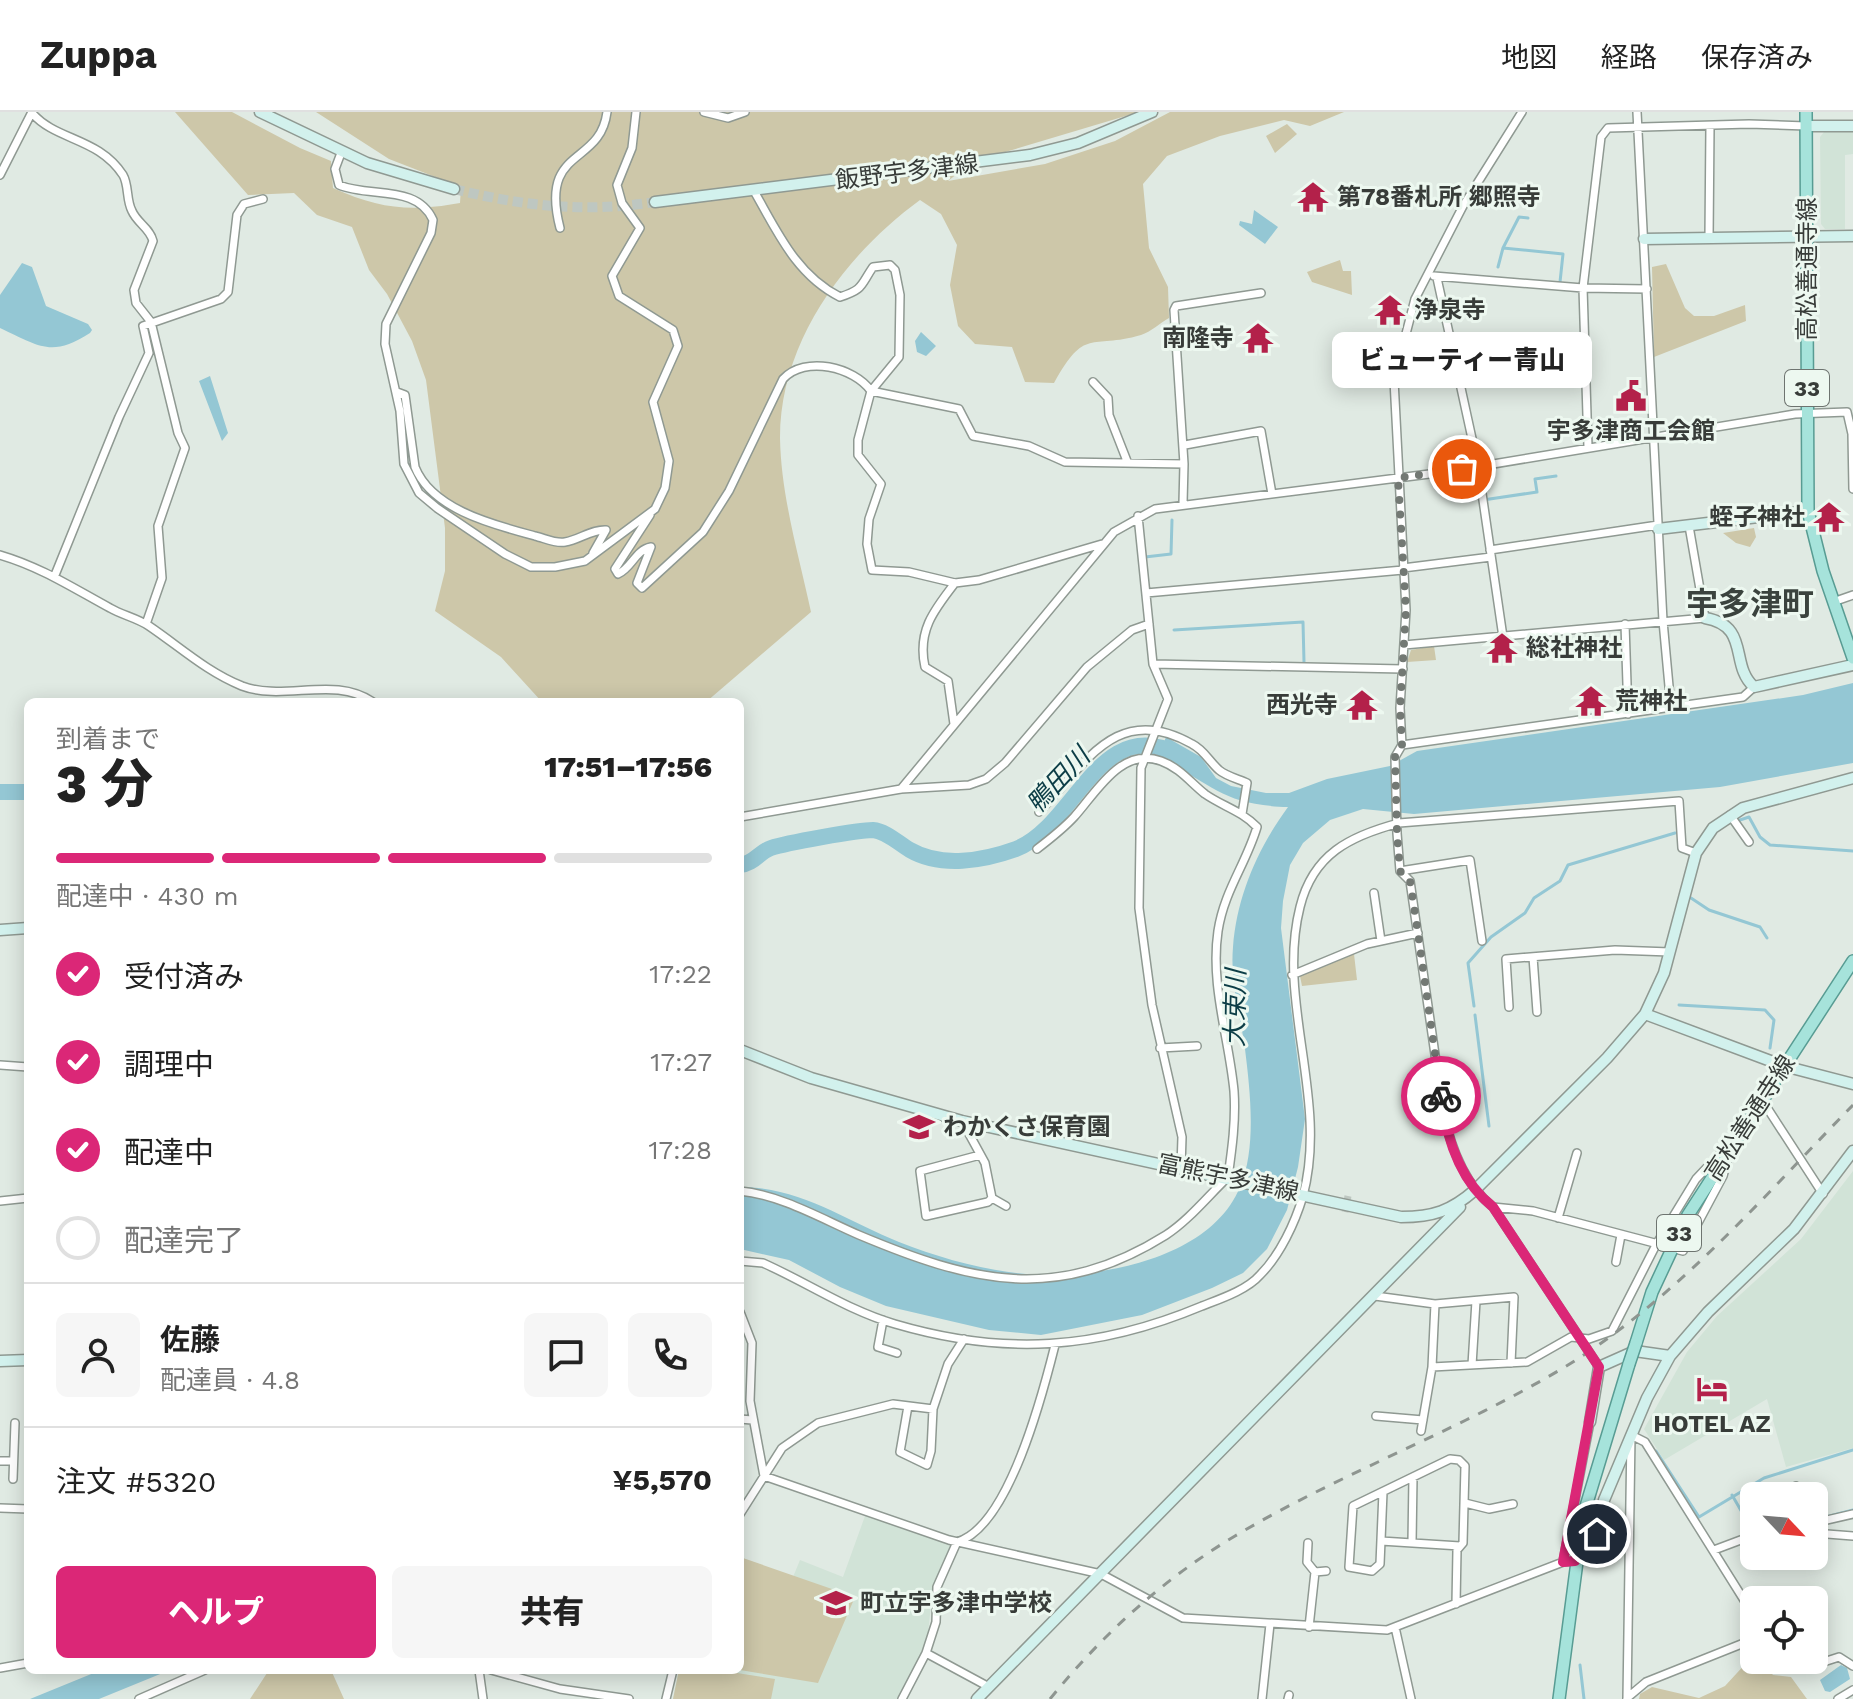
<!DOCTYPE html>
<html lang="ja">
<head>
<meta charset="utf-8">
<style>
  :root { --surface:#fff; --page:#f6f6f6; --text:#222; --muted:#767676; --line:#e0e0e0; --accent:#db2777 }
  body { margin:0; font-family:"Work Sans","Noto Sans JP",sans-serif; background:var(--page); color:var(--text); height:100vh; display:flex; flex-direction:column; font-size:30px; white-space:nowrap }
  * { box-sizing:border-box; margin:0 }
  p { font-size:26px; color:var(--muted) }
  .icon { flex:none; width:44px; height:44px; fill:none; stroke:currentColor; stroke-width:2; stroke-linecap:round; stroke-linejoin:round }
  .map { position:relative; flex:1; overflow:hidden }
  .panel { position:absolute; left:24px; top:586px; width:720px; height:976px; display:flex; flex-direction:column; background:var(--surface); border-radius:12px; box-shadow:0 4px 20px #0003 }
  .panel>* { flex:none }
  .needle { width:52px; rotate:116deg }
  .buttons { position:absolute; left:1740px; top:1370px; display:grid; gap:16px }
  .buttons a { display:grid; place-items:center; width:88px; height:88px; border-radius:12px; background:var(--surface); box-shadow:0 4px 20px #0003; font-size:40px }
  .pin { position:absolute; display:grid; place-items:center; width:68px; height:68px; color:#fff; margin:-34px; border:4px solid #fff; border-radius:50%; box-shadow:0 2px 8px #0007 }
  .courier { position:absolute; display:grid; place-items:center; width:80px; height:80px; margin:-40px; border:6px solid #db2777; border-radius:50%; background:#fff; color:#222; box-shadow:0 2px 10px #0007 }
  .bubble { position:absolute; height:56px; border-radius:12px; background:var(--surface); box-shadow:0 4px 20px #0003; font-size:26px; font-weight:800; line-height:56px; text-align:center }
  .overview em { font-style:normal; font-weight:800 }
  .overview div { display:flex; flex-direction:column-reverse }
  .overview { display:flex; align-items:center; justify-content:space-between; height:136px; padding:0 32px }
  h1 { font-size:52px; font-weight:800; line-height:60px }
  .bar { display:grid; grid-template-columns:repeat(4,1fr); gap:12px 8px; align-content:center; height:96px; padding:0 32px }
  .bar i { height:10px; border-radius:6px; background:var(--line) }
  .bar .selected { background:var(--accent) }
  .bar p { grid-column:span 4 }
  .line { display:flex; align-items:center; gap:20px; padding:0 32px; border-top:2px solid var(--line) }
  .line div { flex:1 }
  .round { display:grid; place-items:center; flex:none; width:84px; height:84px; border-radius:12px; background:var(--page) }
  ol { padding:0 32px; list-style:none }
  li { display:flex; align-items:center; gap:24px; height:88px }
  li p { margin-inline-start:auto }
  li .icon { padding:8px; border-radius:50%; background:var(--accent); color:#fff; stroke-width:4 }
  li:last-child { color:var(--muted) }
  li i { width:44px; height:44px; border:4px solid var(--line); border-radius:50% }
  .cta { display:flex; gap:16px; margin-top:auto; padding:16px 32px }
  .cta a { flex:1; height:92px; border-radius:12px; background:var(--accent); color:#fff; font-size:32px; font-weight:800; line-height:92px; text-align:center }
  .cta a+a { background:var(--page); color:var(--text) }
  header { display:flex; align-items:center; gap:48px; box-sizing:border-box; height:112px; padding:0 40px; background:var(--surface); border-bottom:2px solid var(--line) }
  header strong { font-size:38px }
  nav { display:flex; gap:44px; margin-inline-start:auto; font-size:28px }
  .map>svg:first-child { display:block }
</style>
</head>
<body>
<header>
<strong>Zuppa</strong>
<nav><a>地図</a><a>経路</a><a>保存済み</a></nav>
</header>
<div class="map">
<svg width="1853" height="1587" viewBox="0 0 1853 1587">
  <rect width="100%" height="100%" fill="#e0eae3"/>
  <path fill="#d1e3d7" d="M1824 20H1853V42L1845 43V117H1825L1821 112 1820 25Z
    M1853 1059V1336L1786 1355 1767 1287 1664 1348 1644 1317 1687 1240 1717 1204 1801 1127Z
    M865 1404 951 1432 933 1474 927 1531 899 1587H673L679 1558H740V1445L793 1465 800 1448 843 1465Z"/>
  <path fill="#cdc7a9" d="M175 0H232L300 36 331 49 333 76C380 97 410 100 460 91L461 75 389 47 316 0H1139L972 50 948 69 1045 52 1115 29 1170 0H1344L1310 14 1284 8 1220 24 1167 44 1143 72 1149 136 1168 175 1169 206C1160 211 1151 220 1141 223 1089 238 1086 214 1054 271L1025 270 1012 235 975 232 958 214 950 173 957 133 941 102 920 88C845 143 780 229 780 326 781 384 799 444 811 500L706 590H542L501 545 435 499 445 459V416L426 268 412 229 387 182 369 158 352 115 317 103 294 81 248 83Z
    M1287 12 1297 22 1275 41 1266 24Z
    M1340 148 1343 159H1351L1352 183 1312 170 1307 160Z
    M1666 152 1685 196 1694 204H1714L1745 193 1746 209 1654 245 1652 155Z
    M1360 228H1372L1371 268 1342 270 1346 250H1351Z
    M1391 237H1395L1389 266 1383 267 1382 242 1391 241Z
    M1754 416 1756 425 1750 435 1736 431 1723 421Z
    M1434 534 1436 548 1407 550 1411 538Z
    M1354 842 1357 868 1302 874 1300 864Z
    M740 1445 855 1485 818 1571 740 1558Z
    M1748 1549 1761 1550 1773 1563 1791 1565 1807 1587H1639L1640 1582 1652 1575 1699 1586 1725 1574Z
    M269 1558H331L344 1587H250Z
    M679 1558H718L775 1567 771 1587H673Z"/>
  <path fill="#94c7d4" d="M1254 98 1278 115 1265 132 1239 113 1240 109 1252 112Z
    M22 151 32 155 46 194 88 212 92 218 90 221C51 246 39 234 0 216V183Z
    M921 220 936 234 926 244 917 240 915 229Z
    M210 264 228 321 222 329 199 269Z
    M1853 571V651L1720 675 1414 702 1363 697 1330 708 1303 731 1290 753 1283 789 1281 816 1305 1007 1298 1055 1287 1098 1267 1137 1243 1161 1212 1176 1142 1203 1041 1223 989 1218 886 1194 840 1175 789 1148 740 1137V1075C800 1075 845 1108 899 1130 945 1148 996 1162 1046 1163 1112 1164 1212 1143 1240 1075 1257 1036 1250 978 1245 937 1240 902 1230 870 1233 835 1237 783 1258 736 1288 695 1221 693 1213 672 1158 645L1166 625 1201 645 1216 666 1231 674 1266 681H1289L1327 667 1390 654 1417 639 1803 583Z
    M1841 1553 1847 1556 1850 1567 1830 1580 1825 1579 1820 1568Z
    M101 1558H170L99 1587H30Z"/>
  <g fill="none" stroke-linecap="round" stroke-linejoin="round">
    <path stroke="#94c7d4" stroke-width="3" d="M1503 136 1519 105 1528 106
      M1498 155 1503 136 1563 142 1560 170
      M1483 388 1537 380 1535 367 1556 364
      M1145 445 1171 442 1172 408
      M1174 518 1303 510 1304 550
      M1740 708 1749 705 1760 725 1770 733 1853 739
      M1691 786 1709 798 1760 815 1767 826
      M1679 893 1765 898 1774 908 1770 936
      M1474 894 1468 851 1491 825 1525 801 1534 786 1560 769 1568 753 1675 721
      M1475 903 1489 1014
      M1656 1339 1699 1405 1764 1366 1853 1338
      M1732 1383 1754 1421
      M1818 1407 1853 1398
      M1580 1553 1584 1587"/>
    <path stroke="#94c7d4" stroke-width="16" d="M0 680H28
      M740 753C754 752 759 740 771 736 786 731 858 718 873 718 886 719 898 731 910 738 941 756 983 749 1016 737 1076 714 1099 600 1179 643"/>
    <path stroke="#bec7c1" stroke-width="7" stroke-dasharray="7 3.5" stroke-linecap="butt" d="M1345 1100 1348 1084"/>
    <path stroke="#bec7c1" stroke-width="10" stroke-dasharray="10 5" stroke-linecap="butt" d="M454 77C522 94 585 101 655 90"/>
    <defs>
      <path id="street" d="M704 0 728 6 745 0
        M1522 0 1463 94 1415 187 1394 268 1406 498 1400 596 1402 633 1395 645 1397 721 1400 759 1410 769 1443 998C1450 1033 1464 1072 1493 1095L1599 1255
        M1637 0 1663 509 1671 596
        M32 1C56 29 98 25 123 63 129 73 126 88 132 99 137 111 150 116 153 129L134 178 136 191 151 210 178 321 185 336 158 414 162 466 146 512
        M341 41 335 57 339 73C370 86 417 72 433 108L431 121 386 212 385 232 400 299 404 352 419 381 437 396 505 442 531 455H555L585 449 655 397 665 376 669 349 653 290 678 234 673 218 619 184 612 164 640 116 622 91 617 73 632 36 636 0
        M0 63 32 0
        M754 79C777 119 796 163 840 185 864 177 860 174 873 155L890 153 895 158 900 183 899 245 871 279 858 328V343L881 372 869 407 867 432 872 458 909 460 955 471 979 468 1102 432
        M560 116C539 34 600 55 607 0
        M1709 126 1710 14
        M1434 164 1583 176 1647 177
        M1437 166 1478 354 1503 525
        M1093 270 1108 286 1109 303 1127 349
        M397 280 405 283 415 355C432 398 495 413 535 424 544 426 556 432 565 430 579 428 592 417 606 418L593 441
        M1185 333 1261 319 1272 382
        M1588 335 1583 176 1601 25 1608 16 1749 12 1806 14
        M1184 352 1174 198 1176 194 1261 181
        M650 403 615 457 618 462C632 456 635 438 651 435L637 471 642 476 703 420 729 379 783 267C805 243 854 255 871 279L959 297 973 324 1029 334 1065 350 1184 352 1183 391
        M1138 404 1153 552 1168 587 1141 656 1139 796 1152 893 1182 1025 1181 1056
        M1490 438 1658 413
        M0 443C41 455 73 476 110 496 122 503 137 506 149 514 180 535 207 560 242 574 285 590 334 563 373 590
        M1403 456 1491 445
        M55 463 119 305 149 241 143 214 221 187 228 180 237 103 244 92 263 87
        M1146 481 1403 458
        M1833 490 1853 483
        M1625 512 1628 602
        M1404 533 1705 506 1689 414
        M1153 552 1403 557
        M954 612 948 569 925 555C917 519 934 498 955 471
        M1402 633 1743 585 1754 575
        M901 677 1114 420 1155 397 1445 360 1795 302 1847 300 1852 322 1853 377
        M1039 700C1085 653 1116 589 1192 632 1204 638 1209 649 1219 658 1226 664 1238 667 1247 671L1242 702
        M1730 703 1749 730
        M740 705 901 677 969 673 986 667 1005 651 1087 555 1132 518 1149 512
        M1400 759 1470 748 1482 829
        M1374 781 1381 829
        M1533 845 1537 900
        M1292 863 1367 832 1418 821
        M1509 895 1506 847 1615 838 1670 840
        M1160 936 1197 934
        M0 953 28 955
        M1762 988 1823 1082
        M962 1009 985 1051 992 1086 1006 1094
        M980 1043 920 1059 926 1104 988 1090 992 1086
        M740 1079C781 1083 822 1107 859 1123 971 1170 1056 1192 1166 1123 1189 1108 1208 1084 1228 1065 1232 1037 1236 1008 1234 979 1229 926 1210 873 1218 819 1224 779 1246 752 1257 715 1242 699 1222 694 1205 682 1190 670 1180 656 1161 649 1121 634 1096 681 1074 705 1063 717 1050 727 1037 737
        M0 1089 28 1086
        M1493 1095 1533 1099 1662 1133
        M1558 1106 1577 1041
        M1679 1138 1683 1139 1723 1064 1727 1049
        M740 1149 763 1151C806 1170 849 1199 895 1212 1004 1244 1097 1238 1202 1194 1220 1187 1247 1178 1260 1163 1280 1143 1295 1111 1303 1084 1329 987 1276 890 1300 795 1313 742 1350 724 1399 711L1679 689 1682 736 1696 741
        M1616 1150 1621 1123
        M1375 1184 1435 1192
        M740 1200 752 1231 750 1289 764 1364 949 1428 1101 1462 1183 1506 1387 1518 1563 1450 1575 1449
        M883 1208 878 1235 897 1241
        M1511 1251 1514 1185 1435 1192 1432 1255 1527 1250 1571 1225 1589 1227 1612 1219 1657 1131 1696 1067 1733 1028
        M1472 1253 1476 1189
        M908 1294 900 1340 927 1353 931 1339 933 1297
        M1376 1304 1423 1308
        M740 1307 752 1308
        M1421 1319 1432 1255
        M0 1349H13
        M13 1367 15 1311
        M1796 1374 1801 1384
        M1383 1380 1380 1452 1372 1459 1349 1455 1353 1394 1450 1347 1459 1348 1465 1354 1463 1431 1457 1438 1456 1492
        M1465 1391 1489 1397 1513 1392
        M0 1396 28 1397
        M740 1402 782 1336 818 1311 893 1292 933 1297 948 1252 964 1227
        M1814 1411 1853 1402
        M1814 1421 1853 1424
        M1381 1429 1460 1434
        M1308 1431 1307 1450 1315 1460
        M1412 1431 1413 1365
        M1714 1438 1754 1423
        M1563 1450 1590 1310
        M1309 1515 1315 1460 1326 1459
        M1395 1515 1411 1587
        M926 1541 989 1575
        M1785 1548 1805 1556 1839 1545 1853 1554
        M0 1556 28 1551
        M479 1558 483 1587
        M491 1558 560 1577 629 1587
        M1627 1586 1646 1570 1754 1527
        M139 1587 205 1558
        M666 1587 673 1558
        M902 1587 926 1541 936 1510 937 1475 957 1430C1009 1415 1043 1281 1055 1233
        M1262 1587 1270 1512
        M1288 1587 1289 1583
        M1627 1587 1631 1323 1645 1330 1754 1504
        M1838 1587 1853 1578"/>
      <path id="secondary" d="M260 0 367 51 454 77
        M1806 14H1853
        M655 90 1030 43 1078 31 1152 0
        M1644 127 1853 124
        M1658 417 1808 399
        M1705 506C1751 514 1729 553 1754 575L1853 553
        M0 818 28 816
        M1645 902 1784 954 1853 972
        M740 938 811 966 962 1009 1401 1105C1433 1105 1451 1099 1475 1078L1607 946 1645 902 1664 861 1696 741 1713 716 1743 696 1853 666
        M0 1249 28 1248
        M1590 1310 1599 1255 1635 1239 1670 1244
        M1579 1424 1595 1423 1601 1417 1604 1388 1647 1286 1670 1244 1708 1200 1794 1117 1853 1039
        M977 1587 1460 1095"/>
      <path id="primary" d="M1806 0 1808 399 1823 459 1853 546
        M1636 1231 1652 1180 1688 1103 1853 849
        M1559 1587 1583 1404 1629 1252"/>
    </defs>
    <use href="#street" stroke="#8f9992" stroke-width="10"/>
    <use href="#secondary" stroke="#8f9992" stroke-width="13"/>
    <use href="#primary" stroke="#589c93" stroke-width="14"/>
    <use href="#street" stroke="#fff" stroke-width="7"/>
    <use href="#secondary" stroke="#d2f1ed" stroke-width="10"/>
    <use href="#primary" stroke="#a6e3db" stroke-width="11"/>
    <path stroke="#8e9590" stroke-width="3" stroke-dasharray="10 10" stroke-linecap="butt" d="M1050 1587C1102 1523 1163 1467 1235 1424 1342 1360 1461 1318 1568 1253 1678 1185 1763 1085 1853 993"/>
    <defs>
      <path id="primary-bridge" d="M1629 1252 1636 1231"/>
    </defs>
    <use href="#primary-bridge" stroke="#589c93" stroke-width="14" stroke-linecap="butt"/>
    <use href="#primary-bridge" stroke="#a6e3db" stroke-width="11"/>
  </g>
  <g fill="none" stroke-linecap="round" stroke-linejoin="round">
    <path stroke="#737974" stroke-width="8" stroke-dasharray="0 14.4" d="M1441 984 1418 821 1410 769 1400 759 1397 721 1395 645 1402 633 1400 596 1406 498 1398 366 1462 357"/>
    <path stroke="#db2777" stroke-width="10" d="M1441 984C1446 1024 1460 1069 1493 1095L1599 1255 1563 1450 1575 1449 1579 1424 1597 1422"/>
  </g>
  <defs>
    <symbol id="temple-bare" viewBox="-9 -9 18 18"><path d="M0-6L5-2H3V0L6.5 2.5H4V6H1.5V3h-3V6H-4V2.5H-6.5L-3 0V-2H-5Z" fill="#b3214a" stroke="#edf8f0" stroke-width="2.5" paint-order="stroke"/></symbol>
    <symbol id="civic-bare" viewBox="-9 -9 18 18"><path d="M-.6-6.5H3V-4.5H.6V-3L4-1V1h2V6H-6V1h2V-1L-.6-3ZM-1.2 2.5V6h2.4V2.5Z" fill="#b3214a" stroke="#edf8f0" stroke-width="2.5" paint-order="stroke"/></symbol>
    <symbol id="school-bare" viewBox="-9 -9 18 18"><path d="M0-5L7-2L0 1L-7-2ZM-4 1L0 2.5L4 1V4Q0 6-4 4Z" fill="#b3214a" stroke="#edf8f0" stroke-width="2.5" paint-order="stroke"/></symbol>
    <symbol id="hotel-bare" viewBox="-9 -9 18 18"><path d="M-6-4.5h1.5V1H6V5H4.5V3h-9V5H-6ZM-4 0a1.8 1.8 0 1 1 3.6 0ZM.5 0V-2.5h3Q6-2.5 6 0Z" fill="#b3214a" stroke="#edf8f0" stroke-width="2.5" paint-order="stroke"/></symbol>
  </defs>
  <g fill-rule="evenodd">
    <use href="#temple-bare" x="1291" y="63" width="44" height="44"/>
    <use href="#temple-bare" x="1368" y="176" width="44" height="44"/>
    <use href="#temple-bare" x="1236" y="204" width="44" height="44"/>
    <use href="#civic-bare" x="1609" y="262" width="44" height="44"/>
    <use href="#temple-bare" x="1807" y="383" width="44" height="44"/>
    <use href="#temple-bare" x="1480" y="514" width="44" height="44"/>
    <use href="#temple-bare" x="1569" y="567" width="44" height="44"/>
    <use href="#temple-bare" x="1340" y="571" width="44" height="44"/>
    <use href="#school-bare" x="897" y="993" width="44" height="44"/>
    <use href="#hotel-bare" x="1690" y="1255" width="44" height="44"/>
    <use href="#school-bare" x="814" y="1469" width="44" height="44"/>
  </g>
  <g text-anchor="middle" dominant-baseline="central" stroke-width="6" stroke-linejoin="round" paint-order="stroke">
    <g fill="#edf8f0" stroke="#6e7470" stroke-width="2">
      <rect x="1785" y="258" width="44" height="36" rx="6"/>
      <rect x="1657" y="1103" width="44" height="36" rx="6"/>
    </g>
    <g font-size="22" font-weight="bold" fill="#383c39">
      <text x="1807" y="276">33</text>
      <text x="1679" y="1121">33</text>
    </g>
    <g font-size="24" fill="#383c39" stroke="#edf8f0">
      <text transform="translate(907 60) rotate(-7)">飯野宇多津線</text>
      <text transform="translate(1807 157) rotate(-90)">高松善通寺線</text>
      <text transform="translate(1750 1006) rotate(-57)">高松善通寺線</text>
      <text transform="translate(1228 1066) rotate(12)">富熊宇多津線</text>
    </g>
    <g font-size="24" font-weight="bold" fill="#383c39" stroke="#edf8f0" text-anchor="start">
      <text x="1337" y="85">第78番札所 郷照寺</text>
      <text x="1414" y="198">浄泉寺</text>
      <text x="1234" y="226" text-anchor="end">南隆寺</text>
      <text x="1631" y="319" text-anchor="middle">宇多津商工会館</text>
      <text x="1805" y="405" text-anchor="end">蛭子神社</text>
      <text x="1526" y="536">総社神社</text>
      <text x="1615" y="589">荒神社</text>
      <text x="1338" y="593" text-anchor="end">西光寺</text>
      <text x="943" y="1015">わかくさ保育園</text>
      <text x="1712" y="1312" text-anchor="middle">HOTEL AZ</text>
      <text x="860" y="1491">町立宇多津中学校</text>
    </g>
    <g font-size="26" font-style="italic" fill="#0c3d46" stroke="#edf8f0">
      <text transform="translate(1058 668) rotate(-47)">鴨田川</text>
      <text transform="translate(1235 896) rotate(-89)">大束川</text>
    </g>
    <g font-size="32" font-weight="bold" fill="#3b433e" stroke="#edf8f0">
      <text x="1750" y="492">宇多津町</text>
    </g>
  </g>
</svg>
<div class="buttons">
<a><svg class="needle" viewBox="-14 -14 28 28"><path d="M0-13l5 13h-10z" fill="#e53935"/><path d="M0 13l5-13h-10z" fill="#767676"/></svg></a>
<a><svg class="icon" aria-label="locate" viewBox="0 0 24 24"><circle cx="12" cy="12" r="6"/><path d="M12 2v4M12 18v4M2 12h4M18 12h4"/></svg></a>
</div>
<div class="pin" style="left:1462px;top:357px;background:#ea580c"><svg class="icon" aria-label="bag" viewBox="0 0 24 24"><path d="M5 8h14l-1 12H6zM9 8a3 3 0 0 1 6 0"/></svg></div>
<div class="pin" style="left:1597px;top:1422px;background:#1f2937"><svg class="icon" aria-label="home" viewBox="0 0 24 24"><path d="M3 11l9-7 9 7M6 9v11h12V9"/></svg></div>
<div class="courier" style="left:1441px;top:984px"><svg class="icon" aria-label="bike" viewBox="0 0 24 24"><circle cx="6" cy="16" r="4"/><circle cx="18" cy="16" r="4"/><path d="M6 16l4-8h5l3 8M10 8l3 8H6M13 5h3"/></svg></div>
<div class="bubble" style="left:1332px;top:220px;width:260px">ビューティー青山</div>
<section class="panel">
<div class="overview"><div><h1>3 分</h1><p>到着まで</p></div><em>17:51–17:56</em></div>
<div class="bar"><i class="selected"></i><i class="selected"></i><i class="selected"></i><i></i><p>配達中 · 430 m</p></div>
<ol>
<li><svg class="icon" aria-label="check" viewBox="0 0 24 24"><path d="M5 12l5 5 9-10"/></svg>受付済み<p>17:22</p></li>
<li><svg class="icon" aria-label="check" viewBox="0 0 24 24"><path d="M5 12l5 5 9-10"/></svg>調理中<p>17:27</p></li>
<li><svg class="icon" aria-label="check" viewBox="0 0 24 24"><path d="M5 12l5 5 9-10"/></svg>配達中<p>17:28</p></li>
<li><i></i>配達完了</li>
</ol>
<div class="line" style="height:144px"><a class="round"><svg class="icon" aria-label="person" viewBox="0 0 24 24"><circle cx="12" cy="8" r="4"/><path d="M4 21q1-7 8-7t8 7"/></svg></a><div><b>佐藤</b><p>配達員 · 4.8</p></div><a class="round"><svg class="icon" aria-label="chat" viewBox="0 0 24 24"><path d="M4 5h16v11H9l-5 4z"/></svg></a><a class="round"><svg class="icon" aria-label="phone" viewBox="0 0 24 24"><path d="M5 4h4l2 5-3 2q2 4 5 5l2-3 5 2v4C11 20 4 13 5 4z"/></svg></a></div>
<div class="line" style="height:104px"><div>注文 #5320</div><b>¥5,570</b></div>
<div class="cta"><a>ヘルプ</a><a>共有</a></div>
</section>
</div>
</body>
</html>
